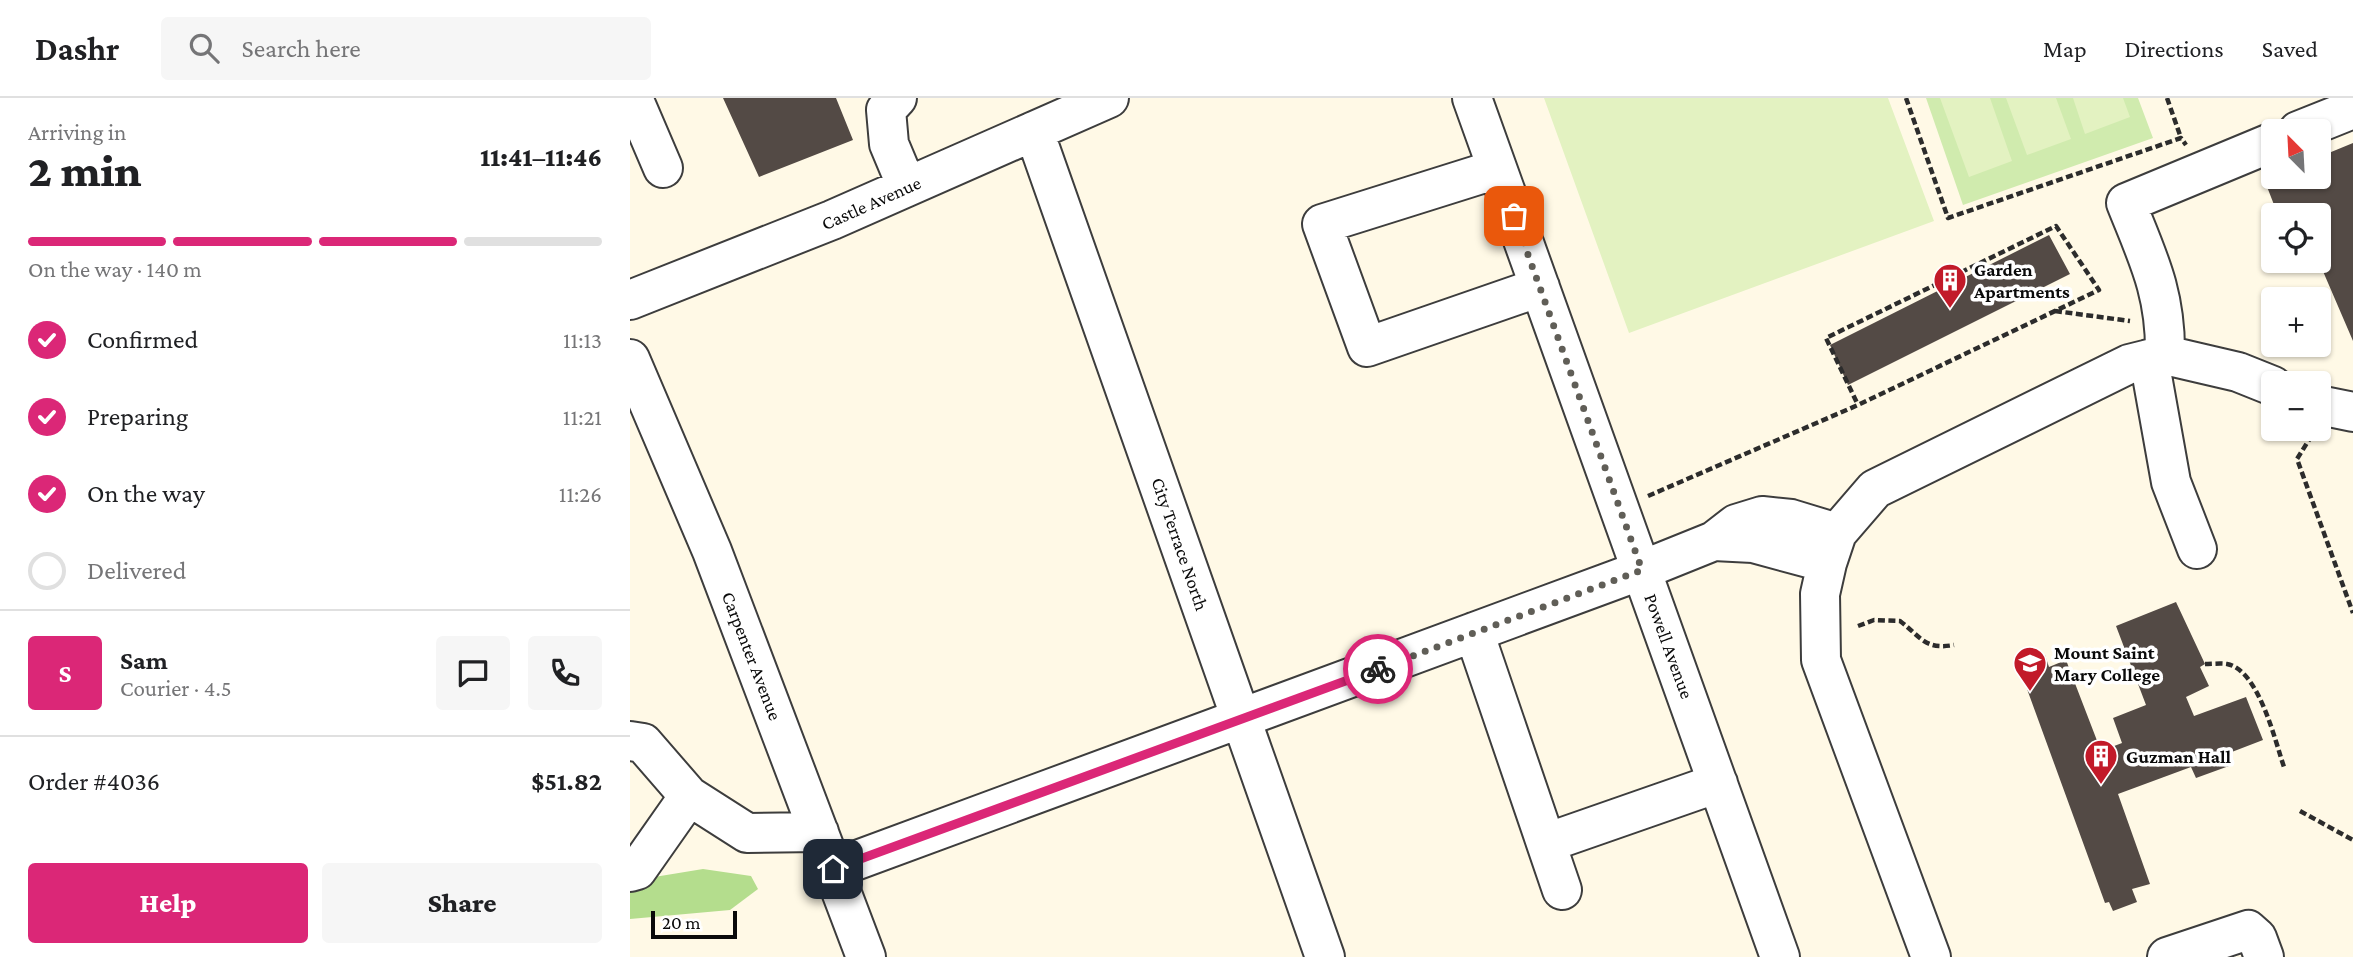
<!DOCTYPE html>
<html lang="en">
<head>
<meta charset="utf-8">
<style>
  :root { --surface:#fff; --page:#f6f6f6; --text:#202124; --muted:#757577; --line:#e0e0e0; --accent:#db2777 }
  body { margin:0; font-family:"Crimson Pro",serif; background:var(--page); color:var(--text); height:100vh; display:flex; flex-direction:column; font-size:26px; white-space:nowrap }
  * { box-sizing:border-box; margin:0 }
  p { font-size:23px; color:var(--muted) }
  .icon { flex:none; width:38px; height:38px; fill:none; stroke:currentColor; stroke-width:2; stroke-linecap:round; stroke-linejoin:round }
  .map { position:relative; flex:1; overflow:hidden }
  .panel { display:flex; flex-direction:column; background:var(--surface); width:630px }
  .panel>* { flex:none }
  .needle { width:46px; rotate:336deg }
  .controls { position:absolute; left:1631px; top:21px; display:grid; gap:14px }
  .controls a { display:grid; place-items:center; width:70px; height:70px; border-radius:7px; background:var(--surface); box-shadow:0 2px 5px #0004; font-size:35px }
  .scale { position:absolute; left:21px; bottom:18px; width:86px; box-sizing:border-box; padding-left:7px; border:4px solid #0a0a0a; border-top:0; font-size:19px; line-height:24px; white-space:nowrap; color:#0a0a0a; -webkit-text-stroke:5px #fff; paint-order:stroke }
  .pin { position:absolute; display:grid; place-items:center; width:60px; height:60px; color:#fff; margin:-30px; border-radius:14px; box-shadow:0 4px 10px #0006 }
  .courier { position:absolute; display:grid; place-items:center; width:70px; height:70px; margin:-35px; border:5px solid #db2777; border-radius:50%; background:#fff; color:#222; box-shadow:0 2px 9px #0007 }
  .overview em { font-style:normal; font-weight:800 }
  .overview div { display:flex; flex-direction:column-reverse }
  .overview { display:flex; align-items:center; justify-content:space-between; height:119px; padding:0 28px }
  h1 { font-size:46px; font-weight:800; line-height:52px }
  .bar { display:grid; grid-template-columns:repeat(4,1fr); gap:10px 7px; align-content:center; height:84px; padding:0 28px }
  .bar i { height:9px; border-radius:5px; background:var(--line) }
  .bar .current { background:var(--accent) }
  .bar p { grid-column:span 4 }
  .line { display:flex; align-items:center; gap:18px; padding:0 28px; border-top:2px solid var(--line) }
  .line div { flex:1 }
  .round { display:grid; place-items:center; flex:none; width:74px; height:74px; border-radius:7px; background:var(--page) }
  ol { padding:0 28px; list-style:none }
  li { display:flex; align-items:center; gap:21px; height:77px }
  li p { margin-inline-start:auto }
  li .icon { padding:7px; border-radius:50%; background:var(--accent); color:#fff; stroke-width:4 }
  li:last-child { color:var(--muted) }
  li i { width:38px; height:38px; border:4px solid var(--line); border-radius:50% }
  .cta { display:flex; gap:14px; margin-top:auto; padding:14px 28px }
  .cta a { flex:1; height:80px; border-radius:7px; background:var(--accent); color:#fff; font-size:28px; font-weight:800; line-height:80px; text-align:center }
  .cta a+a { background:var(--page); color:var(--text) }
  header { display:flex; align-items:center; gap:42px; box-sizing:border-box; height:98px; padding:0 35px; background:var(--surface); border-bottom:2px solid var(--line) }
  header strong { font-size:33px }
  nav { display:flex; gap:38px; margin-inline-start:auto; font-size:24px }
  .search { width:490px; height:63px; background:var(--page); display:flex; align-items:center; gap:18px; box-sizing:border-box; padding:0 24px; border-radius:7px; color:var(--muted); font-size:26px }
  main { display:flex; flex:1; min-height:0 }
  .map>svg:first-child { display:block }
</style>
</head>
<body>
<header>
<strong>Dashr</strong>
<div class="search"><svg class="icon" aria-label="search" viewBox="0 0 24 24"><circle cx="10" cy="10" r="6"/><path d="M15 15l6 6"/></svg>Search here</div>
<nav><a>Map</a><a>Directions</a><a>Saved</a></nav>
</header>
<main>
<section class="panel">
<div class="overview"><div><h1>2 min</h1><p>Arriving in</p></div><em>11:41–11:46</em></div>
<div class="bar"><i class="current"></i><i class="current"></i><i class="current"></i><i></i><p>On the way · 140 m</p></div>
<ol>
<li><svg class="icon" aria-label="check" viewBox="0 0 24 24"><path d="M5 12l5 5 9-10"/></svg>Confirmed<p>11:13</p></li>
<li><svg class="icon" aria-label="check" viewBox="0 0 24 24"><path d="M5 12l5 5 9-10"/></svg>Preparing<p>11:21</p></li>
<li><svg class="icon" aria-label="check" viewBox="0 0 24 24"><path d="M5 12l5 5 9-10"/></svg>On the way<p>11:26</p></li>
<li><i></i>Delivered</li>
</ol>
<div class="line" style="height:126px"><b class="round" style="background:var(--accent);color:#fff">S</b><div><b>Sam</b><p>Courier · 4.5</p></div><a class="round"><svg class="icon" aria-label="chat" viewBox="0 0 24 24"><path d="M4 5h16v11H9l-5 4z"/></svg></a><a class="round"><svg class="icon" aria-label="phone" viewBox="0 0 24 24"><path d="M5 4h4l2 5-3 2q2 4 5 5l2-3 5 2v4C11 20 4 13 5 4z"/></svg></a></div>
<div class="line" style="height:91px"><div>Order #4036</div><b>$51.82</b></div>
<div class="cta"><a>Help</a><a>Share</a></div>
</section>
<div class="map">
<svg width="1723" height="859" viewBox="0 0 1723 859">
  <rect width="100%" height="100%" fill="#fff9e6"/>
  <path fill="#d0ebae" d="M1296 0H1508L1523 40 1333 107Z"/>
  <path fill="#b4dd8d" d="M73 771 121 778 128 791 100 812 0 821V783Z"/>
  <path fill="#e3f2c1" d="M914 0H1258L1304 123 999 235Z
    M1310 0H1360L1382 63 1339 79Z
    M1376 0H1426L1441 41 1397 57Z
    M1443 0H1493L1500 19 1455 36Z"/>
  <path fill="#534a45" d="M93 0H206L223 42 129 79Z
    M1723 45V243L1689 164V117H1648L1634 81 1643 77 1689 79V59Z
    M1419 137 1440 176 1218 287 1200 247Z
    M1546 504 1575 566 1570 569 1579 588 1556 599 1564 618 1616 599 1633 642 1594 657 1599 668 1566 680 1561 669 1488 696 1520 786 1502 791 1507 804 1483 813 1479 804 1475 805 1393 580 1397 578 1393 567 1415 557 1419 569 1436 562 1471 653 1492 645 1483 620 1516 607 1486 528Z"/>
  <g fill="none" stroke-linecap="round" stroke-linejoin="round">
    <defs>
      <path id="minor" d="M3 0 33 70
        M267 0 256 12 259 46 277 89
        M842 0 1150 859
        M404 33 695 859
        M1668 33 1723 11
        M867 71 692 126 737 249 910 189
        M0 202 202 122 479 0
        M1535 257C1536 195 1518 160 1496 105L1643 44
        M0 261 82 453 236 859
        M1519 261 1541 384 1567 451
        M1689 307 1723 314
        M1084 443 1123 445 1197 465
        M844 534 932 792
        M0 643 13 645 59 698 117 735 189 734
        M916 745 1088 685
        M203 771 1012 472 1084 443 1106 426 1132 418 1161 421 1207 435
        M0 774 7 772 59 698
        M1301 859 1191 562 1190 496 1197 465 1207 435 1245 391 1499 266 1535 257 1608 274 1643 288
        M1537 859 1618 832 1627 840 1634 859"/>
    </defs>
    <use href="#minor" stroke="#3d3d3d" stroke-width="42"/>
    <path stroke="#2c2c2c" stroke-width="4.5" stroke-dasharray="7 3.5" stroke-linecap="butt" d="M1276 0 1318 120 1551 40 1556 47
      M1537 0 1551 40
      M1425 213 1500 223
      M1682 337 1667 361 1723 515
      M1018 398 1228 307 1469 192 1426 128 1196 240 1228 307
      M1228 528 1244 522 1270 523C1292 540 1295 552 1324 547
      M1575 566C1582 566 1591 565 1597 566 1629 572 1645 643 1654 669
      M1670 713 1723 742"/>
    <use href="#minor" stroke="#fff" stroke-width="38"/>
  </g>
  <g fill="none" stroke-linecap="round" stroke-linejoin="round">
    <path stroke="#605e57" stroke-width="7" stroke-dasharray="0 12.6" d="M748 571 1012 472 884 118"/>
    <path stroke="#db2777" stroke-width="9" d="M203 771 748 571"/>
  </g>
  <defs>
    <symbol id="building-pin" viewBox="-11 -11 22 30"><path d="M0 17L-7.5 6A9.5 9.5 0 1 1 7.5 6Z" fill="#c21a29" stroke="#fff"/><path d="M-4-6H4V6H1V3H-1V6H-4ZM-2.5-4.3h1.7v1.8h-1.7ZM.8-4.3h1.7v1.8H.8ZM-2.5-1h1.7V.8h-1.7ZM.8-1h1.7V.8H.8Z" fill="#fff"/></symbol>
    <symbol id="university-pin" viewBox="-11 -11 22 30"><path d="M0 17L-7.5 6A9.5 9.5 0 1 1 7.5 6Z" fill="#c21a29" stroke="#fff"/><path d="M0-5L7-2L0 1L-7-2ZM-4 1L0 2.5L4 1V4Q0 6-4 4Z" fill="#fff"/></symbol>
  </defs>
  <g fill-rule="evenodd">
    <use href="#building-pin" x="1301" y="163" width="38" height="52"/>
    <use href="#university-pin" x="1381" y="546" width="38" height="52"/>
    <use href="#building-pin" x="1452" y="639" width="38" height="52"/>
  </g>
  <g text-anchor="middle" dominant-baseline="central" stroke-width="7" stroke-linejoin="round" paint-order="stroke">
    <g font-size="19" fill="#0a0a0a" stroke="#fff">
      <text transform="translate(241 105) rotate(-24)">Castle Avenue</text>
      <text transform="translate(550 446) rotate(71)">City Terrace North</text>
      <text transform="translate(1039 548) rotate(70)">Powell Avenue</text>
      <text transform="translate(122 558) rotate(69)">Carpenter Avenue</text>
    </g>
    <g font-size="19" font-weight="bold" fill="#0a0a0a" stroke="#fff" text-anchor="start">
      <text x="1344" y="171">Garden<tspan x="1344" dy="22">Apartments</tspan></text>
      <text x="1424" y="554">Mount Saint<tspan x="1424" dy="22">Mary College</tspan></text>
      <text x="1496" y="658">Guzman Hall</text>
    </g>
  </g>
</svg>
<div class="controls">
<a><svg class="needle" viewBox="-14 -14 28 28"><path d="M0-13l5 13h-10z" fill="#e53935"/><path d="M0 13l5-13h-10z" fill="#757577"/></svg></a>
<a><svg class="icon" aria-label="locate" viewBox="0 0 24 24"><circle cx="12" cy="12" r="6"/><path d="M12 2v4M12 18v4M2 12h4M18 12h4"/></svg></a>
<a>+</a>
<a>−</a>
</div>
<div class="scale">20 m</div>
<div class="pin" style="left:884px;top:118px;background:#ea580c"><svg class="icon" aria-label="bag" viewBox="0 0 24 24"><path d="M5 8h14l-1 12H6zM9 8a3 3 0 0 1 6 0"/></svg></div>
<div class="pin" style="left:203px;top:771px;background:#1f2937"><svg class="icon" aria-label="home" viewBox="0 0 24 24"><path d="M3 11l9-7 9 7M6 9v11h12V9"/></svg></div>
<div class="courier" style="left:748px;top:571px"><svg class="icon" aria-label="bike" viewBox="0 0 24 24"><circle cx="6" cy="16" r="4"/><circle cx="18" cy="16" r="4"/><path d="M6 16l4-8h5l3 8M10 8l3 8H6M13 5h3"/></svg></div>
</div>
</main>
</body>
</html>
